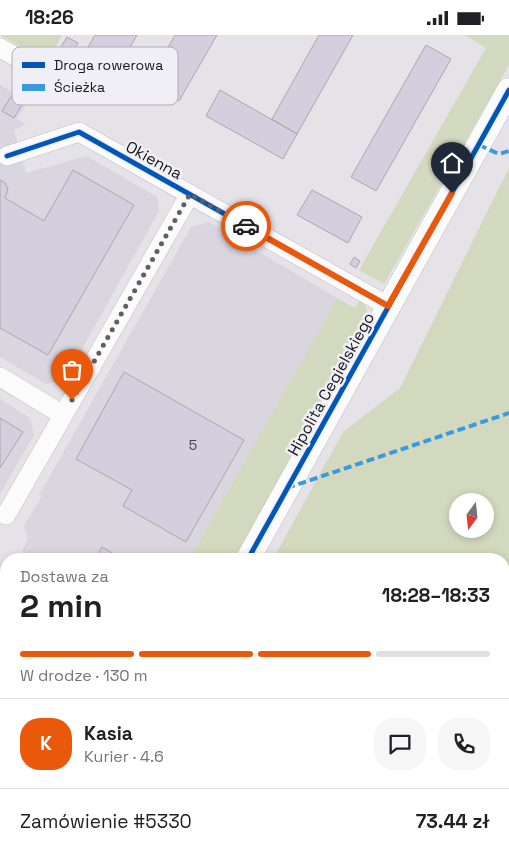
<!DOCTYPE html>
<html lang="pl">
<head>
<meta charset="utf-8">
<style>
  :root { --surface:#fff; --page:#f6f6f6; --text:#202124; --muted:#757577; --line:#e0e0e0; --accent:#ea580c }
  body { margin:0; font-family:"Space Grotesk",sans-serif; background:var(--page); color:var(--text); height:100vh; display:flex; flex-direction:column; font-size:19px; white-space:nowrap }
  * { box-sizing:border-box; margin:0 }
  p { font-size:16px; color:var(--muted) }
  .icon { flex:none; width:28px; height:28px; fill:none; stroke:currentColor; stroke-width:2; stroke-linecap:round; stroke-linejoin:round }
  .map { position:relative; flex:1; overflow:hidden }
  .sheet { position:absolute; left:0px; top:518px; width:510px; height:311px; display:flex; flex-direction:column; background:var(--surface); border-radius:20px 20px 0 0; box-shadow:0 2px 8px #0003 }
  .sheet>* { flex:none }
  .needle { width:32px; rotate:195deg }
  .fabs { position:absolute; left:449px; top:458px; display:grid; gap:10px }
  .fabs a { display:grid; place-items:center; width:45px; height:45px; border-radius:50%; background:var(--surface); box-shadow:0 2px 8px #0003; font-size:25px }
  .pin { position:absolute; display:grid; place-items:center; width:42px; height:42px; color:#fff; margin:-51px -21px; border-radius:50% 50% 50% 0; rotate:-45deg; box-shadow:0 0 5px #0007 }
  .pin .icon { rotate:45deg }
  .courier { position:absolute; display:grid; place-items:center; width:50px; height:50px; margin:-25px; border:4px solid #ea580c; border-radius:50%; background:#fff; color:#222; box-shadow:0 1px 6px #0007 }
  .summary em { font-style:normal; font-weight:800 }
  .summary div { display:flex; flex-direction:column-reverse }
  .summary { display:flex; align-items:center; justify-content:space-between; height:85px; padding:0 20px }
  h1 { font-size:32px; font-weight:800; line-height:38px }
  .bar { display:grid; grid-template-columns:repeat(4,1fr); gap:8px 5px; align-content:center; height:60px; padding:0 20px }
  .bar i { height:6px; border-radius:4px; background:var(--line) }
  .bar .on { background:var(--accent) }
  .bar p { grid-column:span 4 }
  .line { display:flex; align-items:center; gap:12px; padding:0 20px; border-top:1px solid var(--line) }
  .line div { flex:1 }
  .round { display:grid; place-items:center; flex:none; width:52px; height:52px; border-radius:20px; background:var(--page) }
  .status { display:flex; justify-content:space-between; align-items:center; height:35px; padding:0 25px; background:var(--surface); direction:ltr }
  .status svg { height:14px; fill:currentColor }
  .map>svg:first-child { display:block }
</style>
</head>
<body>
<div class="status"><b>18:26</b><svg viewBox="0 0 49 12"><path d="M0 12V9h3v3zM5 12V6h3v6zM10 12V3h3v9zM15 12V0h3v12zM26 1h20v11H26zM47 4h2v5h-2z"/></svg></div>
<div class="map">
<svg width="509" height="828" viewBox="0 0 509 828">
  <rect width="100%" height="100%" fill="#e5e3e7"/>
  <path fill="#d9d6e0" d="M0 50 28 66 17 84 26 89 14 95 26 138 87 121 157 162 159 176 65 345 46 349 0 322Z
    M209 187 337 263 189 524H18L28 504 24 490 42 461 39 460 191 192Z
    M0 364 30 383 34 400 0 459Z
    M6 546V763L0 768V555L1 556Z"/>
  <path fill="#d3d9be" fill-rule="evenodd" d="M0 0H62L47 27Z
    M465 0H509V30L384 249 359 235 486 13Z
    M509 133V828H43V822L61 823 62 825 65 822H504V524H273L343 397 400 353ZM458 466H485V494H458Z
    M337 263 355 273 360 265C369 272 368 279 368 290L237 524H189Z
    M6 763V795L0 794V768Z"/>
  <g fill="none" stroke-linecap="round" stroke-linejoin="round">
    <path stroke="#c2cd90" stroke-width="4.5" d="M504 816 509 812
      M485 828 493 822"/>
  </g>
  <path fill="#d4cedf" stroke="#aaa8ac" d="M95 0H137L115 39 83 21Z
    M175 0H217L179 66 148 48Z
    M319 0H353L297 99 272 84Z
    M67 2 78 8 65 31 56 26 55 22Z
    M426 10 451 24 376 156 351 142Z
    M220 55 297 99 283 124 206 81Z
    M12 60 24 66 14 83 2 76Z
    M73 135 134 170 48 320 0 293V145L5 148 8 154 5 163 44 186Z
    M312 155 362 182 348 208 297 180Z
    M354 222 360 226 356 233 350 229Z
    M124 337 244 405 186 507 123 471 132 455 76 424Z
    M0 383 23 397 0 433Z
    M102 512 122 524H95Z
    M6 614V672L0 677V619Z"/>
  <g fill="none" stroke-linecap="round" stroke-linejoin="round">
    <defs>
      <path id="minor" d="M0 13 38 34
        M7 121 79 97 388 271
        M0 342 63 380
        M6 480 190 159"/>
      <path id="tertiary" d="M248 524 509 55
        M10 828 17 822"/>
    </defs>
    <use href="#minor" stroke="#bfbec1" stroke-width="20"/>
    <use href="#tertiary" stroke="#bfbec1" stroke-width="25"/>
    <use href="#minor" stroke="#fbfbfb" stroke-width="19"/>
    <use href="#tertiary" stroke="#fbfbfb" stroke-width="24"/>
    <path stroke="#3b9adf" stroke-width="4" stroke-dasharray="8 4" stroke-linecap="butt" d="M479 110 499 119 509 116
      M287 453 509 378
      M0 798 6 799
      M32 822 36 828"/>
    <defs>
      <path id="cycleway" d="M7 121 79 97 388 271
        M248 524 509 55"/>
    </defs>
    <use href="#cycleway" stroke="#f1eff6" stroke-width="8"/>
    <use href="#cycleway" stroke="#0057b8" stroke-width="5"/>
  </g>
  <g fill="none" stroke-linecap="round" stroke-linejoin="round">
    <path stroke="#605e62" stroke-width="5" stroke-dasharray="0 9" d="M72 365 190 159 246 191"/>
    <path stroke="#ea580c" stroke-width="6" d="M246 191 388 271 452 158"/>
  </g>
  <g text-anchor="middle" dominant-baseline="central" stroke-width="5" stroke-linejoin="round" paint-order="stroke">
    <g font-size="14" fill="#47454b">
      <text x="193" y="410">5</text>
    </g>
    <g font-size="16" fill="#18171a" stroke="#f1eff6">
      <text transform="translate(154 125) rotate(29)">Okienna</text>
      <text transform="translate(331 349) rotate(-61)">Hipolita Cegielskiego</text>
    </g>
  </g>
  <rect x="12" y="12" width="166" height="58" rx="8" fill="#f1eff6" stroke="#b0aeb4" stroke-width="1"/>
  <rect x="22" y="27" width="23" height="6" fill="#0057b8"/>
  <rect x="22" y="49" width="23" height="7" fill="#3b9adf"/>
  <g font-size="14" fill="#18171a">
    <text x="54" y="35">Droga rowerowa</text>
    <text x="54" y="57">Ścieżka</text>
  </g>
</svg>
<div class="fabs">
<a><svg class="needle" viewBox="-14 -14 28 28"><path d="M0-13l5 13h-10z" fill="#e53935"/><path d="M0 13l5-13h-10z" fill="#757577"/></svg></a>
</div>
<div class="pin" style="left:72px;top:365px;background:#ea580c"><svg class="icon" aria-label="bag" viewBox="0 0 24 24"><path d="M5 8h14l-1 12H6zM9 8a3 3 0 0 1 6 0"/></svg></div>
<div class="pin" style="left:452px;top:158px;background:#1f2937"><svg class="icon" aria-label="home" viewBox="0 0 24 24"><path d="M3 11l9-7 9 7M6 9v11h12V9"/></svg></div>
<div class="courier" style="left:246px;top:191px"><svg class="icon" aria-label="car" viewBox="0 0 24 24"><path d="M5 17H2v-5l4-1 3-4h7l3 4 3 1v5h-3M9 17h6M6 11h13"/><circle cx="7" cy="17" r="2"/><circle cx="17" cy="17" r="2"/></svg></div>
<section class="sheet">
<div class="summary"><div><h1>2 min</h1><p>Dostawa za</p></div><em>18:28–18:33</em></div>
<div class="bar"><i class="on"></i><i class="on"></i><i class="on"></i><i></i><p>W drodze · 130 m</p></div>
<div class="line" style="height:90px"><b class="round" style="background:var(--accent);color:#fff">K</b><div><b>Kasia</b><p>Kurier · 4.6</p></div><a class="round"><svg class="icon" aria-label="chat" viewBox="0 0 24 24"><path d="M4 5h16v11H9l-5 4z"/></svg></a><a class="round"><svg class="icon" aria-label="phone" viewBox="0 0 24 24"><path d="M5 4h4l2 5-3 2q2 4 5 5l2-3 5 2v4C11 20 4 13 5 4z"/></svg></a></div>
<div class="line" style="height:65px"><div>Zamówienie #5330</div><b>73.44 zł</b></div>
</section>
</div>
</body>
</html>
